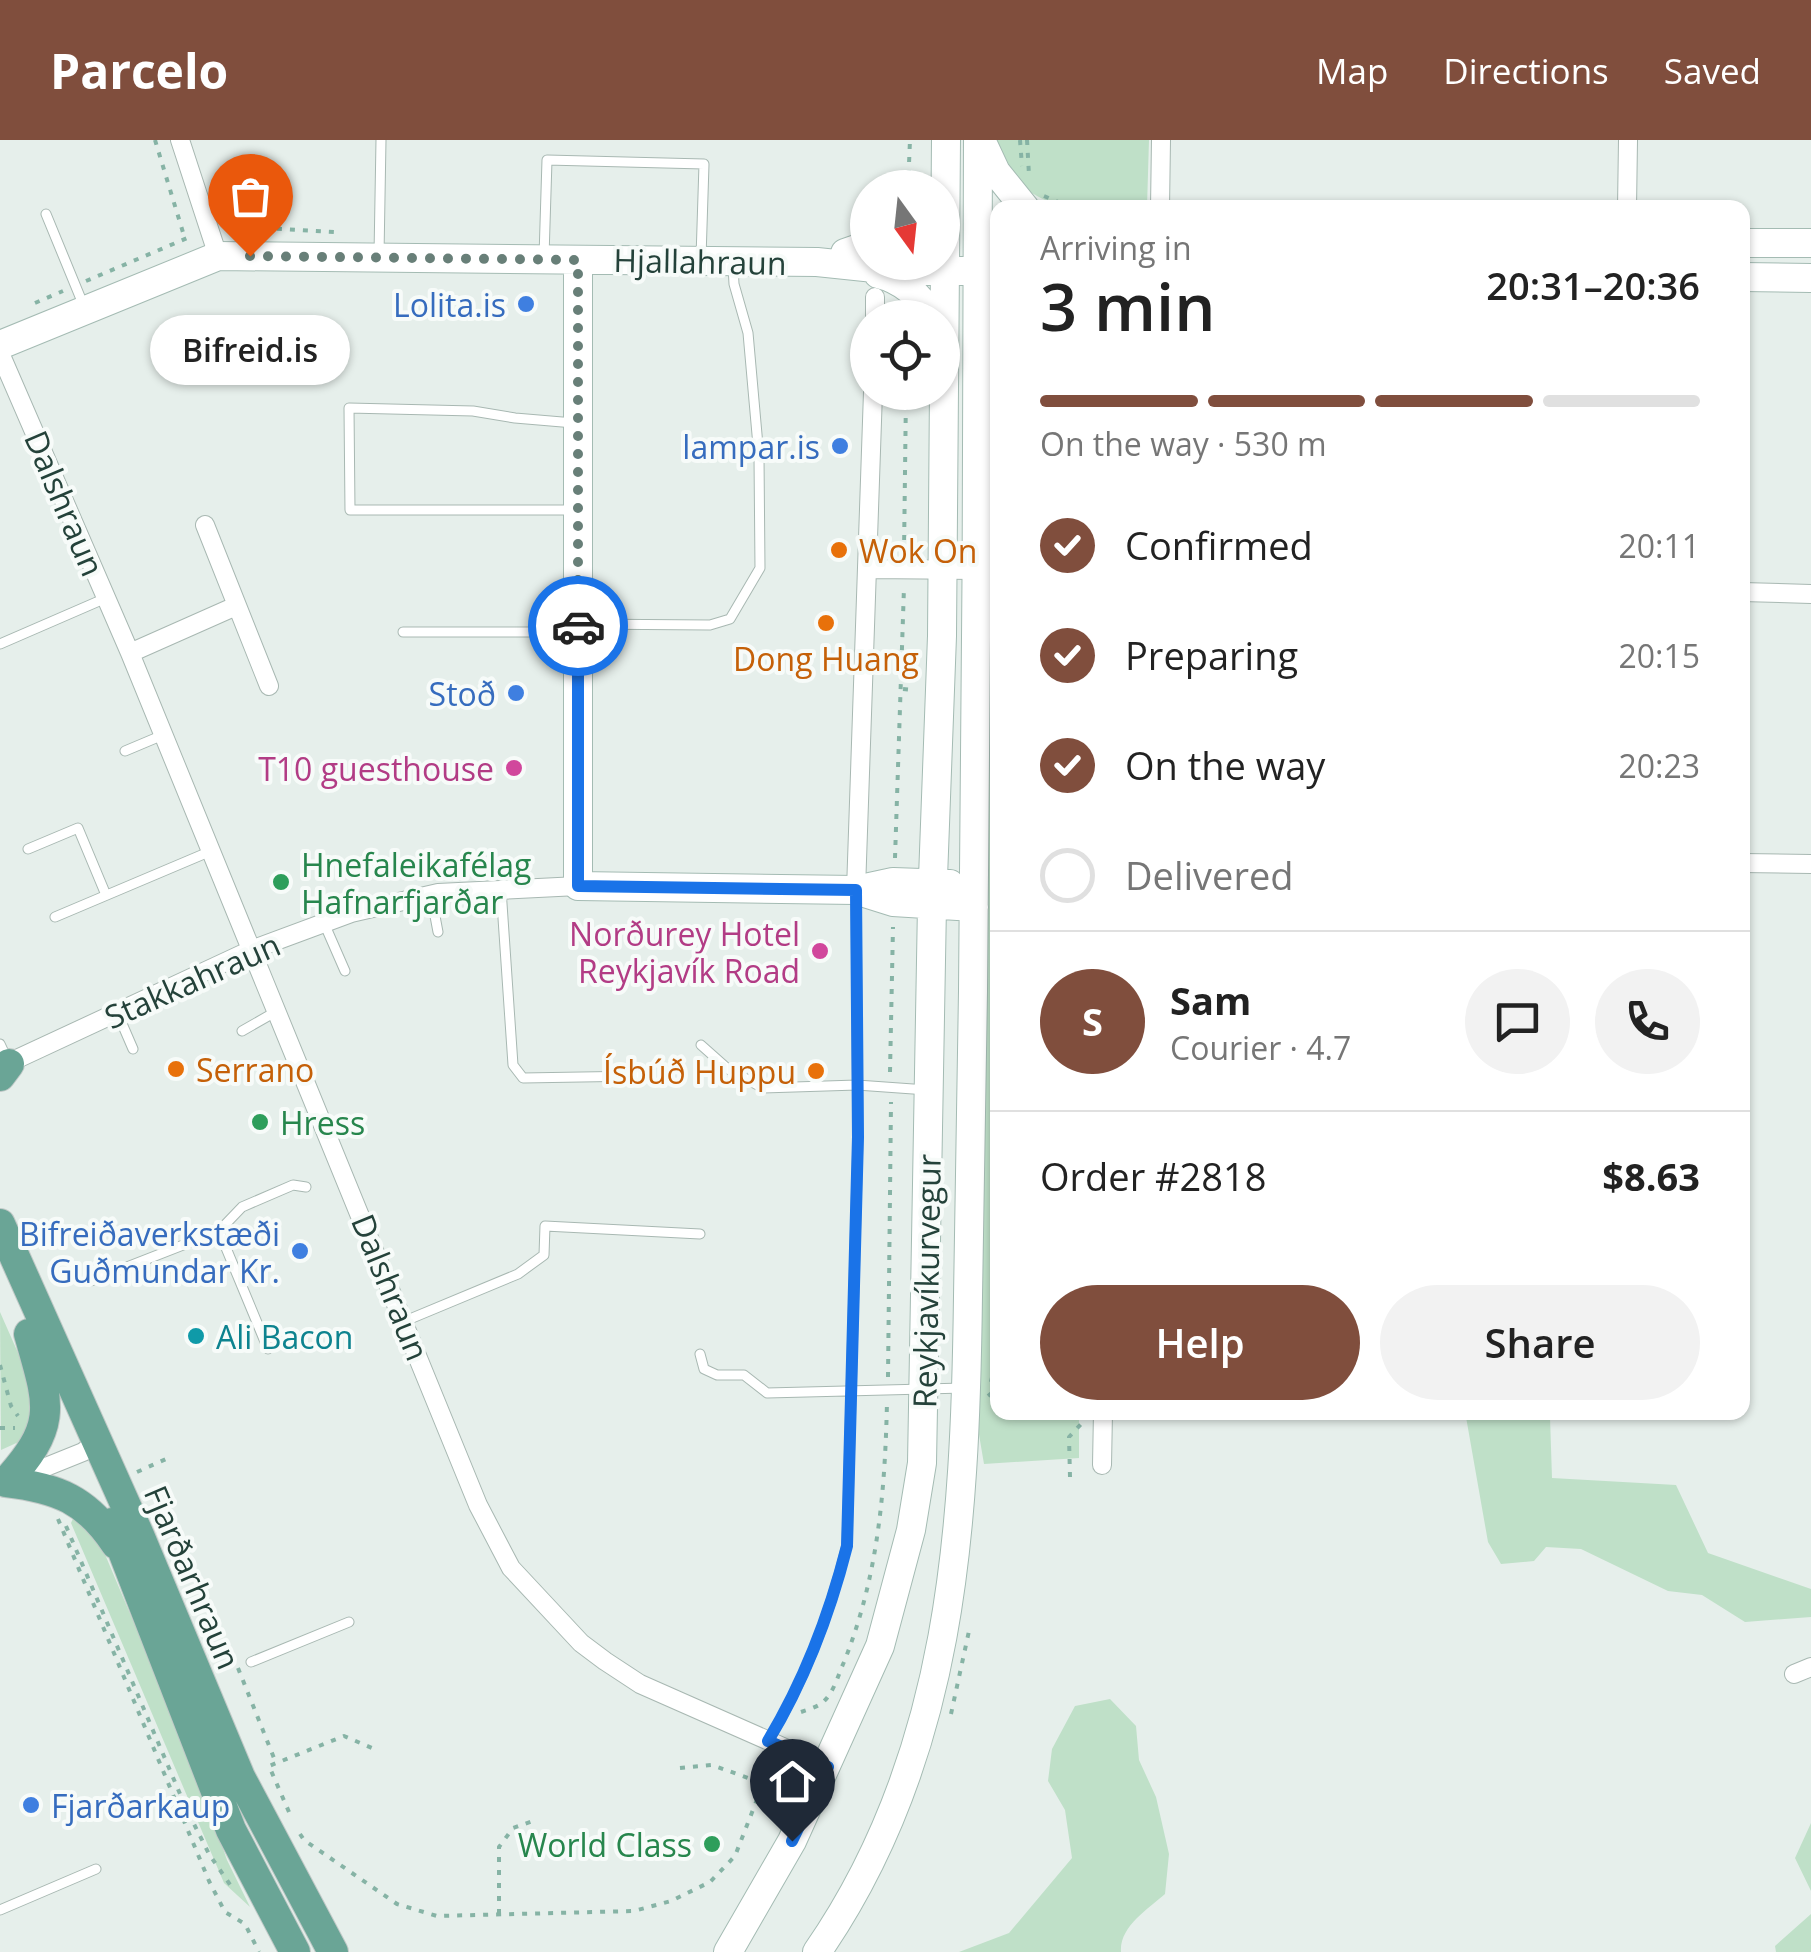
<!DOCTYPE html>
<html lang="en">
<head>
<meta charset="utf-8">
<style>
  :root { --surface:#fff; --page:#f2f2f2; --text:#222; --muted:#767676; --line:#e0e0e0; --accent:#804e3d }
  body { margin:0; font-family:"Open Sans",sans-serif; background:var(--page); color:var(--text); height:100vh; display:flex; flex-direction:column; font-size:38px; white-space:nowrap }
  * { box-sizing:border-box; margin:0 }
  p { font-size:32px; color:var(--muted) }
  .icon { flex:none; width:55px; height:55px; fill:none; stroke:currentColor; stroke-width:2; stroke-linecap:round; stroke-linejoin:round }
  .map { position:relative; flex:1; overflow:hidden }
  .details { position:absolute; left:990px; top:60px; width:760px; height:1220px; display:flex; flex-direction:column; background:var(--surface); border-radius:20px; box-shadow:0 2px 8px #0004 }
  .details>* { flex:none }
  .needle { width:65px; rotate:165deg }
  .fabs { position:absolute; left:850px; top:30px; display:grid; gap:20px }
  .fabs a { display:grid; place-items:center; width:110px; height:110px; border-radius:50%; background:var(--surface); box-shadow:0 2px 8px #0004; font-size:50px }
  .pin { position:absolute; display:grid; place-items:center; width:85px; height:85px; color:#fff; margin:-102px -42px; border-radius:50% 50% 50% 0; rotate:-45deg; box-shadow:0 0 10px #0007 }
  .pin .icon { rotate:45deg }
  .courier { position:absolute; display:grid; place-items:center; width:100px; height:100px; margin:-50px; border:8px solid #1a73e8; border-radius:50%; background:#fff; color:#222; box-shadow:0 2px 12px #0007 }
  .bubble { position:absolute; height:70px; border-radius:35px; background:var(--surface); box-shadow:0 2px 8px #0004; font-size:32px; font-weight:600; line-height:70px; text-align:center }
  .summary em { font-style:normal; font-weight:600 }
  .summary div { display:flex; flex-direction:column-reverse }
  .summary { display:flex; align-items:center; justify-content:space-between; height:170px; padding:0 50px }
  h1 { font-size:65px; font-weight:600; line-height:75px }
  .bar { display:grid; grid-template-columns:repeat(4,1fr); gap:15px 10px; align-content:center; height:120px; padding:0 50px }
  .bar i { height:12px; border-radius:8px; background:var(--line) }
  .bar .current { background:var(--accent) }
  .bar p { grid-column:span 4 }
  .line { display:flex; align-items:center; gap:25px; padding:0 50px; border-top:2px solid var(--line) }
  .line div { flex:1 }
  .round { display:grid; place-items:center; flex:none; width:105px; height:105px; border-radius:52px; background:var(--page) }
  ol { padding:0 50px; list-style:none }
  li { display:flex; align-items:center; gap:30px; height:110px }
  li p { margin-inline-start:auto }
  li .icon { padding:10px; border-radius:50%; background:var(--accent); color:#fff; stroke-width:4 }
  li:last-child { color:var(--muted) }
  li i { width:55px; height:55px; border:5px solid var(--line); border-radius:50% }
  .cta { display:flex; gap:20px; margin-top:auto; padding:20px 50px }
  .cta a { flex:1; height:115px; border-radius:60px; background:var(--accent); color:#fff; font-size:40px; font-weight:600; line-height:115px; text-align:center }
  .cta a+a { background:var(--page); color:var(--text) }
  header { display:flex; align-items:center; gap:60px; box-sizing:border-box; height:140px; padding:0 50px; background:var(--accent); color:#fff }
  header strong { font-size:48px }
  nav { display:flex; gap:55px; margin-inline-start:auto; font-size:35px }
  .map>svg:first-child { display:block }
</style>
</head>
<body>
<header>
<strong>Parcelo</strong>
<nav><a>Map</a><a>Directions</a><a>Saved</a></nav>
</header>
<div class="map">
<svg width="1811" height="1812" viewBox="0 0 1811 1812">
  <rect width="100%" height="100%" fill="#e6efeb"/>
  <path fill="#bfe0c8" d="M997 0H1149L1147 67C1078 67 1023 80 997 0Z
    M997 420 998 1272 1079 1273V1318L984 1324 976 1277 979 976 994 436Z
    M0 1172 37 1256 23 1300 1 1310Z
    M1466 1277H1550L1552 1338 1676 1345 1708 1413 1811 1449V1477L1745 1482 1702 1455 1668 1451 1581 1409 1546 1407 1534 1421 1501 1424 1488 1402Z
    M76 1372 104 1412 192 1620 227 1720 250 1767 224 1743 71 1383Z
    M1110 1559 1136 1586 1139 1620 1156 1657 1169 1714 1165 1754C1148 1769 1119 1787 1121 1812H959L1009 1793 1072 1718 1065 1670 1048 1641 1052 1609 1075 1566Z
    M1811 1683V1751L1795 1718Z
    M1811 1774V1812H1776L1775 1806Z"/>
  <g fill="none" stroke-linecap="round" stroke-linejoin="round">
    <defs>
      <path id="lane" d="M46 74 83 164
        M379 115 381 0
        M544 117 547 20 704 24 701 118
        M572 370H350L349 268 473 271 515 278 574 283
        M580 484 710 485 730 479 760 428 759 317 748 193 734 144 733 126
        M403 492H575
        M0 504 106 458
        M125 611 163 595
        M28 709 78 688 106 755
        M501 749 513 925 523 938 640 936
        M431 755 438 792
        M55 777 211 711
        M324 783 345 831
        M117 872 133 909
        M242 891 277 871
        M0 904 8 921
        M701 905 728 929 763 948 857 945 927 950
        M219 1091 268 1209
        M91 1141 219 1091 242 1067 293 1045 306 1047
        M405 1181 518 1134 544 1115 545 1086 700 1094
        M700 1214 704 1229 717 1235H744L767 1253 964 1248
        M251 1522 349 1482
        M768 1601C804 1542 830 1473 847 1405L858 997 856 755
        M0 1770 96 1729"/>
      <path id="street" d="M180 0 218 116
        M1160 68 1161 0
        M1627 68 1628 0
        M875 178V157
        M0 213 130 513 478 1365 511 1428 581 1503 605 1521 640 1544 828 1627
        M205 385 269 546
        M868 429 978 430
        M1742 452 1811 454
        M130 513 236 466
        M1742 723 1811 724
        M856 750 873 252
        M4 925 251 810 351 773 438 753 578 746
        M1102 1325 1103 1272
        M16 1339 83 1312 97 1302
        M1794 1534 1811 1527"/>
      <path id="secondary" d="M982 2 996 32 1025 68
        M1742 103H1811
        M845 113 868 105
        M578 120V746L856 750 893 742 950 744
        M878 134C903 140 920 155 933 178
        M1742 137 1811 138
        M0 205 218 116 817 122 903 131H998
        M858 751 893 762 974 767
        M728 1812 792 1701 880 1506 911 1390 922 1323 932 765 942 496 946 0
        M817 1812C953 1616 965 1387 968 1156 970 1054 971 953 973 851 977 567 977 284 978 0"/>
      <path id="primary" d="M0 936 9 924
        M0 1084 139 1395 240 1637 333 1812
        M6 1342C59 1284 49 1265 29 1194
        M6 1342C58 1348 87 1360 116 1404
        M112 1383 231 1690 295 1812"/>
    </defs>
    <use href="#lane" stroke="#a8b8b2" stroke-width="11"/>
    <use href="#street" stroke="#a8b8b2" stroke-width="20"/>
    <use href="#secondary" stroke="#a4bbb3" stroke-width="30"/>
    <use href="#primary" stroke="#c2cac8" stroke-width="32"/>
    <path stroke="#86b3a5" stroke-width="4" stroke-dasharray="5 8" stroke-linecap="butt" d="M155 0 185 99
      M1020 0 1022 26
      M1027 0 1029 35
      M908 48 910 0
      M1044 56 1072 68
      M225 86 335 92
      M86 141 192 96
      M35 163 63 151
      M904 413 906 252
      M903 549 913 550
      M895 718 904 447
      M890 932 893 787
      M0 1225 11 1266 18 1276
      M888 1237 891 962
      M991 1242 998 1209
      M988 1256 998 1248
      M0 1288H15
      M137 1332 166 1319
      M1070 1337 1069 1297 1083 1282
      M58 1379 209 1741 225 1772 245 1784 259 1812
      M66 1386 186 1668 209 1714 233 1749
      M238 1528 276 1623
      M801 1572C807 1570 817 1567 822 1563 834 1553 838 1535 844 1522 878 1437 885 1352 887 1262
      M951 1574 969 1491
      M779 1627 793 1641
      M680 1628 712 1625 762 1643
      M289 1672 269 1626 344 1596 372 1608
      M300 1694 304 1700 397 1764 437 1776 634 1771 671 1761 710 1742 735 1716 772 1621
      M499 1774V1707L513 1688 536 1680"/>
    <use href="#lane" stroke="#fff" stroke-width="9"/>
    <use href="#street" stroke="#fff" stroke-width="18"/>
    <use href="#secondary" stroke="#fff" stroke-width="28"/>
    <use href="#primary" stroke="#6aa596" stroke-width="30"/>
  </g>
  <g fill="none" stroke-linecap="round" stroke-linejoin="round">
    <path stroke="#687f78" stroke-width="10" stroke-dasharray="0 18" d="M250 116 578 120V486"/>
    <path stroke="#1a73e8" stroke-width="12" d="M578 486V746L856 750 858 997 847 1406C830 1473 804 1541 768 1601L828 1627 792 1701"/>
  </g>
  <g fill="#3f7fe0" stroke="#f7fbf9" stroke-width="4">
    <circle cx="526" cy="164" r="10"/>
    <circle cx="840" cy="306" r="10"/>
    <circle cx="516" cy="553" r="10"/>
    <circle cx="300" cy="1111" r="10"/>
    <circle cx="31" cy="1665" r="10"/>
  </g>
  <g fill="#e8710a" stroke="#f7fbf9" stroke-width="4">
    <circle cx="839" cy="410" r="10"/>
    <circle cx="826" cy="483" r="10"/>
    <circle cx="176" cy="929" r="10"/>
    <circle cx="816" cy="931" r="10"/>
  </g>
  <g fill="#d1479c" stroke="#f7fbf9" stroke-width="4">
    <circle cx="514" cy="628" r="10"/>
    <circle cx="820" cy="811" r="10"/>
  </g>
  <g fill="#2e9e5b" stroke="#f7fbf9" stroke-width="4">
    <circle cx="281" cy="742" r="10"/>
    <circle cx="260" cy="982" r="10"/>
    <circle cx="712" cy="1704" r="10"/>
  </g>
  <circle fill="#0f9aa8" stroke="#f7fbf9" stroke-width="4" cx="196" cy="1196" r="10"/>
  <g text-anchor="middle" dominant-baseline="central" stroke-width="8" stroke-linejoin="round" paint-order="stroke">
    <g font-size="32" fill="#24423a" stroke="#f7fbf9">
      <text transform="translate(700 121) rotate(1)">Hjallahraun</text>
      <text transform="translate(65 363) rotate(67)">Dalshraun</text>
      <text transform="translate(192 840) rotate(-24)">Stakkahraun</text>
      <text transform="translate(926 1141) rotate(-89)">Reykjavíkurvegur</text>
      <text transform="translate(391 1147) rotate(68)">Dalshraun</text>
      <text transform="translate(193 1437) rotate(67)">Fjarðarhraun</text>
    </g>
    <g font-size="32" fill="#366cbe" stroke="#f7fbf9" text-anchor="end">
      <text x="506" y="164">Lolita.is</text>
      <text x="820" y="306">lampar.is</text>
      <text x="496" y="553">Stoð</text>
      <text x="280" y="1093">Bifreiðaverkstæði<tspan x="280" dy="37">Guðmundar Kr.</tspan></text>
      <text x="51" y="1665" text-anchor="start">Fjarðarkaup</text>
    </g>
    <g font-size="32" fill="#c56008" stroke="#f7fbf9" text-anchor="start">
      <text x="859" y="410">Wok On</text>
      <text x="826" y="518" text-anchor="middle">Dong Huang</text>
      <text x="196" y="929">Serrano</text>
      <text x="796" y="931" text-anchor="end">Ísbúð Huppu</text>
    </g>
    <g font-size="32" fill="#b23c85" stroke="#f7fbf9" text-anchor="end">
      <text x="494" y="628">T10 guesthouse</text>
      <text x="800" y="793">Norðurey Hotel<tspan x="800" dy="37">Reykjavík Road</tspan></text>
    </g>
    <g font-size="32" fill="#27864d" stroke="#f7fbf9" text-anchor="start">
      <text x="301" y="724">Hnefaleikafélag<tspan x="301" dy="37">Hafnarfjarðar</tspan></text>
      <text x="280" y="982">Hress</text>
      <text x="692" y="1704" text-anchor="end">World Class</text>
    </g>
    <g font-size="32" fill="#0d838f" stroke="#f7fbf9" text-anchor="start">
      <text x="216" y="1196">Ali Bacon</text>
    </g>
  </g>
</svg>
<div class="fabs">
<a><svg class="needle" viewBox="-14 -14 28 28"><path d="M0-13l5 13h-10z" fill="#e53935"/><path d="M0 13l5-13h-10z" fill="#767676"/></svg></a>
<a><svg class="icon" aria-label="locate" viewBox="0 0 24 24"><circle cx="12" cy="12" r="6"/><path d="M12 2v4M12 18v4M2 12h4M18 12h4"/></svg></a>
</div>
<div class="pin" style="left:250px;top:116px;background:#ea580c"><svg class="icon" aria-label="bag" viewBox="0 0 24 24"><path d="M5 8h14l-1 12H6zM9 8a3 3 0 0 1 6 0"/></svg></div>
<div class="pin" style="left:792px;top:1701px;background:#1f2937"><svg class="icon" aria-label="home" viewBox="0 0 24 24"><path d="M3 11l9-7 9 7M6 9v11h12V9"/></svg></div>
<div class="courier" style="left:578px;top:486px"><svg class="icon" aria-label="car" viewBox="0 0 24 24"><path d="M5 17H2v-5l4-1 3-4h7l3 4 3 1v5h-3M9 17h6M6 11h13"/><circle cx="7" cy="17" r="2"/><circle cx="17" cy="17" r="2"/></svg></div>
<div class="bubble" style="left:150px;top:175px;width:200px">Bifreid.is</div>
<section class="details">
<div class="summary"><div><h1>3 min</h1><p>Arriving in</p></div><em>20:31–20:36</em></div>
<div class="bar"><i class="current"></i><i class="current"></i><i class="current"></i><i></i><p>On the way · 530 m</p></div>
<ol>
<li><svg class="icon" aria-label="check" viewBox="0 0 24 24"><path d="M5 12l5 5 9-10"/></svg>Confirmed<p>20:11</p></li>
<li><svg class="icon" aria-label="check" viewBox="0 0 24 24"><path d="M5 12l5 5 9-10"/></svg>Preparing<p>20:15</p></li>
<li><svg class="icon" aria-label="check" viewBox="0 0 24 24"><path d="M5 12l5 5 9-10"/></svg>On the way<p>20:23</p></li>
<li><i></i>Delivered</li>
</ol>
<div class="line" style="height:180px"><b class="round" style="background:var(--accent);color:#fff">S</b><div><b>Sam</b><p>Courier · 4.7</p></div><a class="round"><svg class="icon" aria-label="chat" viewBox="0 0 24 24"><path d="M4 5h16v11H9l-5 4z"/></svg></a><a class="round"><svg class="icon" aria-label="phone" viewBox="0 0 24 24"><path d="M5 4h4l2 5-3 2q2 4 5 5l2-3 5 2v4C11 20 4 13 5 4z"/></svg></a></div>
<div class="line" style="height:130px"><div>Order #2818</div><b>$8.63</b></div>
<div class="cta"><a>Help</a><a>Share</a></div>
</section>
</div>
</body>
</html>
